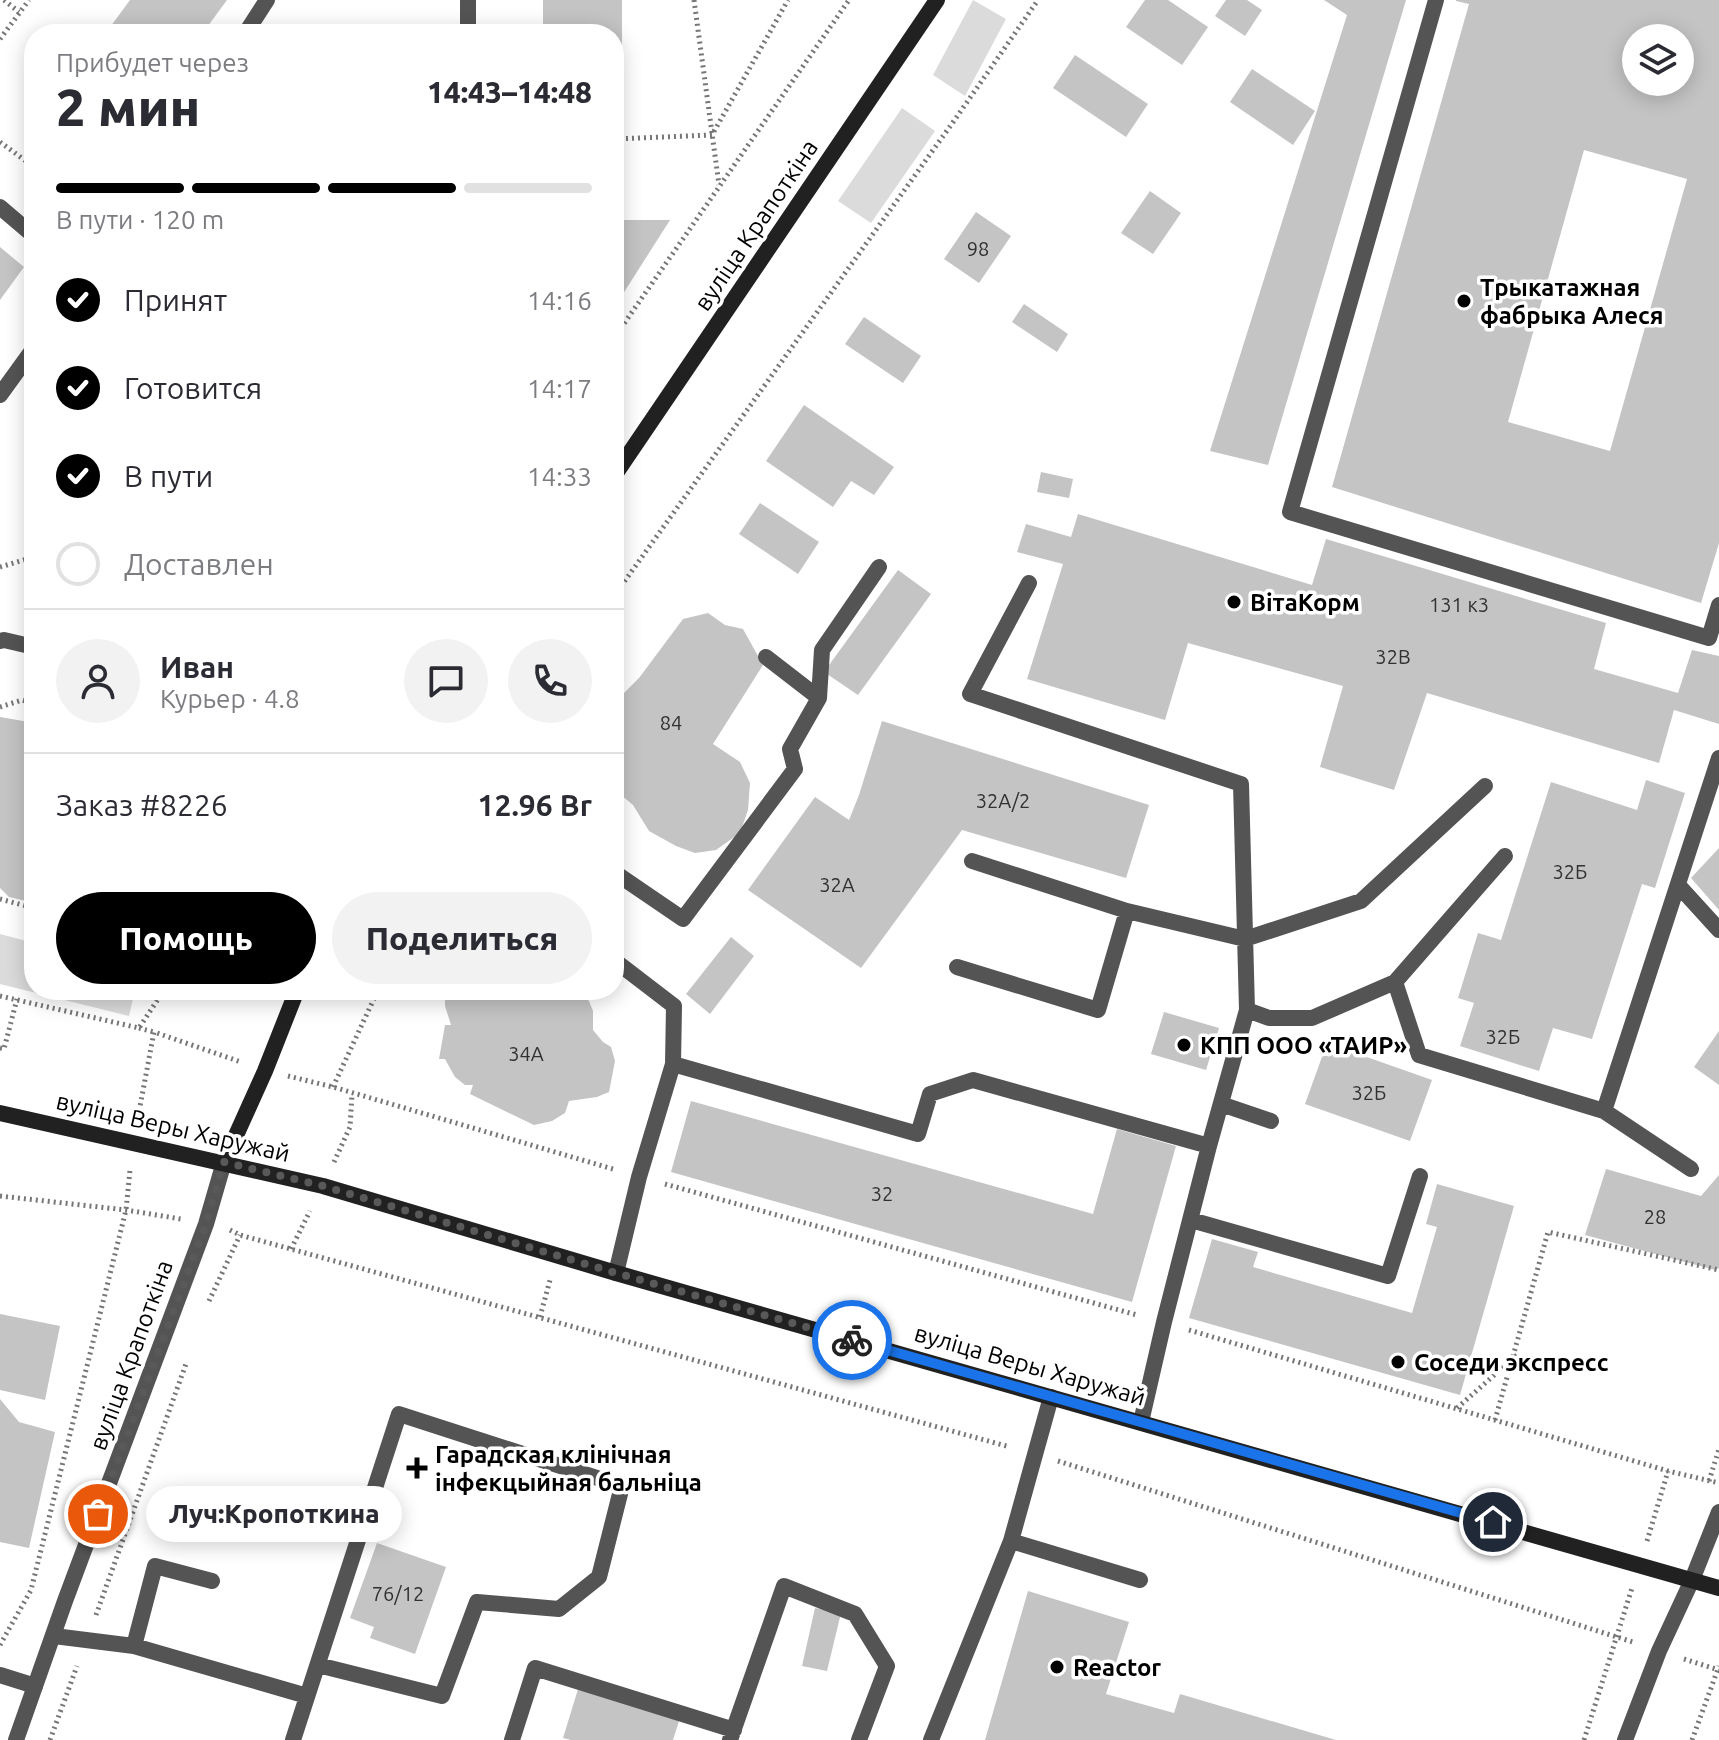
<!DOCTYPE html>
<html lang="ru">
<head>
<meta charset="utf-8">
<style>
  :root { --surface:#fff; --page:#f2f2f3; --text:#2b2b33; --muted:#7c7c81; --line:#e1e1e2; --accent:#000 }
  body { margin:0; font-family:Ubuntu,sans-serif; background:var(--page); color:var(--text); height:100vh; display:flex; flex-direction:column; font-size:30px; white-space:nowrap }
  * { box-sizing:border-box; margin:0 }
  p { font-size:26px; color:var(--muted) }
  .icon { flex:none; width:44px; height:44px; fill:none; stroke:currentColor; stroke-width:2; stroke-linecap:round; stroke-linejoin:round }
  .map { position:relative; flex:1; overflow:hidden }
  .panel { position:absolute; left:24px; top:24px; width:600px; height:976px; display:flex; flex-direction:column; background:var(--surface); border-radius:32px; box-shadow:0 4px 20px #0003 }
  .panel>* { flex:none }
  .buttons { position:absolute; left:1622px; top:24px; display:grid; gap:16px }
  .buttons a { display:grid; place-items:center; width:72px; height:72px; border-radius:50%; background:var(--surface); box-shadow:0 4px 20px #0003; font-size:40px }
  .pin { position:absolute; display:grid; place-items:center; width:68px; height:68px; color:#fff; margin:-34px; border:4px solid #fff; border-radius:50%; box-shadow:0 2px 8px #0007 }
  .courier { position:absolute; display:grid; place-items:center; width:80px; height:80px; margin:-40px; border:6px solid #1a73e8; border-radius:50%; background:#fff; color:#222; box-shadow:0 2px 10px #0007 }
  .bubble { position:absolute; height:56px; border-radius:28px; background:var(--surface); box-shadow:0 4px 20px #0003; font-size:26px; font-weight:800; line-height:56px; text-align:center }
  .headline em { font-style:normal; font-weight:800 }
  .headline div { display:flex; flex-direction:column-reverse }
  .headline { display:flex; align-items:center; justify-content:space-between; height:136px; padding:0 32px }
  h1 { font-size:52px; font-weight:800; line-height:60px }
  .bar { display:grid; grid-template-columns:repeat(4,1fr); gap:12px 8px; align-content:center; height:96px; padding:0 32px }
  .bar i { height:10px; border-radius:6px; background:var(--line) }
  .bar .selected { background:var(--accent) }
  .bar p { grid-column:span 4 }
  .line { display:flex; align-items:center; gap:20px; padding:0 32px; border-top:2px solid var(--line) }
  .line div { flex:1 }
  .round { display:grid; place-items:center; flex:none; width:84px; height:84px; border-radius:42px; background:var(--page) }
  ol { padding:0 32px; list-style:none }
  li { display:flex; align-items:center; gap:24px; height:88px }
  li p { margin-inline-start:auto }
  li .icon { padding:8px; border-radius:50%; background:var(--accent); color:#fff; stroke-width:4 }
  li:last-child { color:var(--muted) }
  li i { width:44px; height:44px; border:4px solid var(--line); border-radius:50% }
  .action { display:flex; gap:16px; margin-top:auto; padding:16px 32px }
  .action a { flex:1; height:92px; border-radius:48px; background:var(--accent); color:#fff; font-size:32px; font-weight:800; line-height:92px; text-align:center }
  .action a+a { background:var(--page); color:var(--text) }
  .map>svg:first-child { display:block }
</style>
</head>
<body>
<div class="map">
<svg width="1719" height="1740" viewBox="0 0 1719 1740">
  <rect width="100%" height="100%" fill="#fff"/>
  <path fill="#dbdbdb" d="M973 0 1006 19 965 96 933 75Z
    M902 108 935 131 871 223 838 201Z
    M0 934 34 943V990H135L129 1016 0 984Z"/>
  <path fill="#c4c4c4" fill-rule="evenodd" d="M130 0H227L202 34H105Z
    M543 0H622V93H614V34H543Z
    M1145 0H1168L1208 27 1182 65 1126 27Z
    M1226 0H1247L1262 10 1245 36 1215 16Z
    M1324 0H1406L1268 465 1210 451 1347 15Z
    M1456 0H1719V543L1701 603 1332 487 1469 4 1456 1ZM1636 38H1680V82H1636ZM1584 150 1687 179 1610 451 1508 422Z
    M1075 55 1148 104 1126 137 1053 88Z
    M1252 69 1315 111 1293 145 1230 102Z
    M1150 191 1181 213 1153 254 1121 233Z
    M976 212 1011 236 979 283 944 259Z
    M614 220H670L614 308Z
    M0 247 24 267 0 300Z
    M1024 304 1068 334 1057 352 1012 322Z
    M864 317 921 356 903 383 845 344Z
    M804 405 894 467 874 495 851 481 833 507 766 461Z
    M1041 472 1073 479 1069 498 1037 492Z
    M760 503 819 542 798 574 739 534Z
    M1078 514 1312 585 1326 539 1606 623 1594 669 1678 693 1692 650 1719 656V724L1674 710 1659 763 1427 693 1394 790 1320 767 1343 686 1188 643 1165 720 1027 679 1063 564 1017 552 1026 524 1071 537Z
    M898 570 931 594 858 695 824 672Z
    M708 613 725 625 743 629 763 665 713 744 740 762 750 783 748 810 740 833 716 850 695 853 676 846 649 831 633 805 614 789V703L639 678 683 619Z
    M0 717 29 722 25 740 34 741V903L9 897 0 888Z
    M882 721 1149 805 1126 878 962 830 861 968 748 890 815 797 849 820 859 795Z
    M1646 780 1685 793 1655 888 1642 884 1592 1039 1553 1028 1539 1071 1460 1046 1474 1003 1458 998 1478 933 1501 940 1551 782 1637 810Z
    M1719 848V910L1691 878Z
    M731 937 754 956 710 1014 686 994Z
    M445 990H569L582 994 589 1001 593 1011V1030L603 1042 611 1047 615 1061 609 1092 597 1097 569 1101 565 1113 552 1121 534 1125 470 1094 473 1085H465L455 1077 445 1059H439L445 1025H451L445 1006Z
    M1164 1012 1219 1028 1206 1070 1151 1054Z
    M1719 1031V1085L1694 1067Z
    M1327 1043 1432 1080 1410 1141 1305 1104Z
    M691 1101 1093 1214 1117 1129 1176 1146 1132 1302 671 1172Z
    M1606 1169 1701 1196 1719 1175V1268L1715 1270 1585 1235Z
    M1437 1184 1514 1206 1460 1395 1189 1318 1212 1239 1258 1252 1253 1267 1412 1313 1437 1227 1426 1224Z
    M0 1314 60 1326 45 1400 0 1390Z
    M0 1399 19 1422 55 1432 29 1548 0 1542Z
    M377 1543 446 1567 415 1654 370 1638 374 1627 350 1618Z
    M1028 1591 1129 1622 1106 1694 1174 1713 1180 1694 1336 1740H985Z
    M815 1608 841 1613 827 1671 802 1666Z
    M579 1686 680 1718 673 1740H571L563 1738Z"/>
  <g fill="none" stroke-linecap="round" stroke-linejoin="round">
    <path stroke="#767676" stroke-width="5" stroke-dasharray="2 4" stroke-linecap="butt" d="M4 0 19 12
      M694 0 719 185
      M0 39 29 0
      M614 139 712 135 788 0
      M0 142 34 167
      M614 338 849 0
      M0 567 34 557
      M614 596 956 118 1038 0
      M0 707 22 700 34 703
      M0 899 34 908
      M0 996 139 1028 164 990
      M139 1028 154 1032
      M0 1048 4 1049 17 999
      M288 1076 333 1087 613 1169
      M333 1087 378 990
      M138 1117 154 1032 241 1062
      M334 1162 350 1127 352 1094
      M665 1184 1137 1315
      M0 1196 126 1210 181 1219
      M230 1230 240 1235 1010 1447
      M291 1249 310 1211
      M209 1301 240 1235
      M540 1317 550 1280
      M1189 1330 1668 1471 1719 1483
      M1457 1408 1517 1355
      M1495 1420 1548 1232 1719 1270
      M1058 1461 1636 1643
      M1709 1481 1719 1449
      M1647 1541 1668 1471
      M96 1615 187 1361
      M0 1645 31 1590 126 1210 130 1170
      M1684 1659 1719 1670
      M50 1740 77 1666
      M1584 1740 1632 1588
      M1692 1740 1719 1666"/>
    <path stroke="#545454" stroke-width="16" d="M1436 0 1290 512 1709 638 1719 605
      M245 34 267 0
      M468 34V0
      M0 207 34 236
      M0 395 34 348
      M1029 583 970 694 1241 784 1247 1010 1209 1146 1164 1322 1141 1422
      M0 641 4 640 34 647
      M766 657 819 698
      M972 861 1127 911
      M614 872 683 919 795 769 790 749 819 698 822 650 879 567
      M1678 885 1719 930
      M614 960 674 1006 673 1064 639 1177 616 1273
      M957 967 1098 1010 1127 911 1245 939 1361 901 1485 786
      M1395 982 1419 1055 1604 1111 1719 758
      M1247 1010 1269 1018H1312L1395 982 1505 856
      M673 1064 918 1134 930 1094 973 1080 1209 1146
      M1221 1104 1271 1121
      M1604 1111 1691 1169
      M1191 1220 1388 1276 1420 1176
      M1051 1397 1011 1541 1140 1580
      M54 1636 134 1646 307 1696
      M134 1646 155 1566 212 1581
      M0 1675 35 1686
      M293 1740 399 1414 622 1486 599 1577 559 1609 477 1602 442 1696 318 1665
      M512 1740 535 1668 734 1730
      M730 1740 784 1586 855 1614 887 1666 859 1740
      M931 1740 1011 1541"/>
    <path stroke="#545454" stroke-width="16" d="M1625 1740 1659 1651 1692 1580 1719 1512"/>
    <path stroke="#545454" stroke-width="16" d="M16 1740 65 1601 206 1224 224 1162"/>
    <path stroke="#212121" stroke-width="16" d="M614 476 937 0
      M0 1113 323 1186 616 1273 1719 1588
      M224 1162 265 1071 297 990"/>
  </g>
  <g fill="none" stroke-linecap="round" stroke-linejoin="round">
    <path stroke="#595959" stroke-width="8" stroke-dasharray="0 14.4" d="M98 1514 206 1224 224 1162 323 1186 616 1273 852 1340"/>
    <path stroke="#1a73e8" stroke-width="10" d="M852 1340 1493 1522"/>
  </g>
  <g fill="#000" stroke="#fff" stroke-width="3">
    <circle cx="1464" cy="301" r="8"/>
    <circle cx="1234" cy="602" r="8"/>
    <circle cx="1184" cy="1045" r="8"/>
    <circle cx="1398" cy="1362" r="8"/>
    <path d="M413 1456h8v8h8v8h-8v8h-8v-8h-8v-8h8z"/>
    <circle cx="1057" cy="1667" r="8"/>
  </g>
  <g text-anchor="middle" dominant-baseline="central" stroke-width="7" stroke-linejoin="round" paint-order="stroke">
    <g font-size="20" fill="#313131">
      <text x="978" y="248">98</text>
      <text x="1459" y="604">131 к3</text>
      <text x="1393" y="656">32В</text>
      <text x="671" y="722">84</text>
      <text x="1003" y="800">32А/2</text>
      <text x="1570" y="871">32Б</text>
      <text x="837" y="884">32А</text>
      <text x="1503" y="1036">32Б</text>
      <text x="526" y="1053">34А</text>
      <text x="1369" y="1092">32Б</text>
      <text x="882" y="1193">32</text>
      <text x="1655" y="1216">28</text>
      <text x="398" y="1593">76/12</text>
    </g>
    <g font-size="24" fill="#000" stroke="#fff">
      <text transform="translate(756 225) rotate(-56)">вуліца Крапоткіна</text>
      <text transform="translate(173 1127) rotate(13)">вуліца Веры Харужай</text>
      <text transform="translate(131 1355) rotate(-70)">вуліца Крапоткіна</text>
      <text transform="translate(1030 1365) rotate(16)">вуліца Веры Харужай</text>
    </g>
    <g font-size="24" font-weight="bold" fill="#000" stroke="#fff" text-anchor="start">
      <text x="1480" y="287">Трыкатажная<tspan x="1480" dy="28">фабрыка Алеся</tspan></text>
      <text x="1250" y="602">ВітаКорм</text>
      <text x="1200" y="1045">КПП ООО «ТАИР»</text>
      <text x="1414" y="1362">Соседи экспресс</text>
      <text x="435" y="1454">Гарадская клінічная<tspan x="435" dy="28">інфекцыйная бальніца</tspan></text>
      <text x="1073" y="1667">Reactor</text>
    </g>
  </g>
</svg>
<div class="buttons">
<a><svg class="icon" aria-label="layers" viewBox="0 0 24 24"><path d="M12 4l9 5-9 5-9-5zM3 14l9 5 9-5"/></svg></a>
</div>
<div class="pin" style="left:98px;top:1514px;background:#ea580c"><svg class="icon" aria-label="bag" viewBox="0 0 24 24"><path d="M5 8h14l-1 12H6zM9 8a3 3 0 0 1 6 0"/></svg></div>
<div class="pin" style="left:1493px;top:1522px;background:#1f2937"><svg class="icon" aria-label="home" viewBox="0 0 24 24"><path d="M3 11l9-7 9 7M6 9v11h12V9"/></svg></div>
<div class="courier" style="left:852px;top:1340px"><svg class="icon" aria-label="bike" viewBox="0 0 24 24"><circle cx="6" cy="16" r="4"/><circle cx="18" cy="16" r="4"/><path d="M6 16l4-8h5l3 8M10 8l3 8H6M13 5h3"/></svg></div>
<div class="bubble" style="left:146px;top:1486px;width:256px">Луч:Кропоткина</div>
<section class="panel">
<div class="headline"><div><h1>2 мин</h1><p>Прибудет через</p></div><em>14:43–14:48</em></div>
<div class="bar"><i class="selected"></i><i class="selected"></i><i class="selected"></i><i></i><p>В пути · 120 m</p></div>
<ol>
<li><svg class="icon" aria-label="check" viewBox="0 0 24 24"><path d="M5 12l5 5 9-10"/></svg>Принят<p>14:16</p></li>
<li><svg class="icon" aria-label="check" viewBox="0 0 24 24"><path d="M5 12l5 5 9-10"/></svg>Готовится<p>14:17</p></li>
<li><svg class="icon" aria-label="check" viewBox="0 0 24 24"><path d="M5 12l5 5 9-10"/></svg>В пути<p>14:33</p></li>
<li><i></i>Доставлен</li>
</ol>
<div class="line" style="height:144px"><a class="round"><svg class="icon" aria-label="person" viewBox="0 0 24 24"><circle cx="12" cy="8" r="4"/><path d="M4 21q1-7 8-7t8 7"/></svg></a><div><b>Иван</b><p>Курьер · 4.8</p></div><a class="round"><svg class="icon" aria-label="chat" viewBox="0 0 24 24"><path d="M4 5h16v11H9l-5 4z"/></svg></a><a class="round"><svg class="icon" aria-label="phone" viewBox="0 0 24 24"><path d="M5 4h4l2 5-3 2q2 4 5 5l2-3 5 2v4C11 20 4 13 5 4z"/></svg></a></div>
<div class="line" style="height:104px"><div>Заказ #8226</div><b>12.96 Br</b></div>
<div class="action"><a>Помощь</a><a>Поделиться</a></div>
</section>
</div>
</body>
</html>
